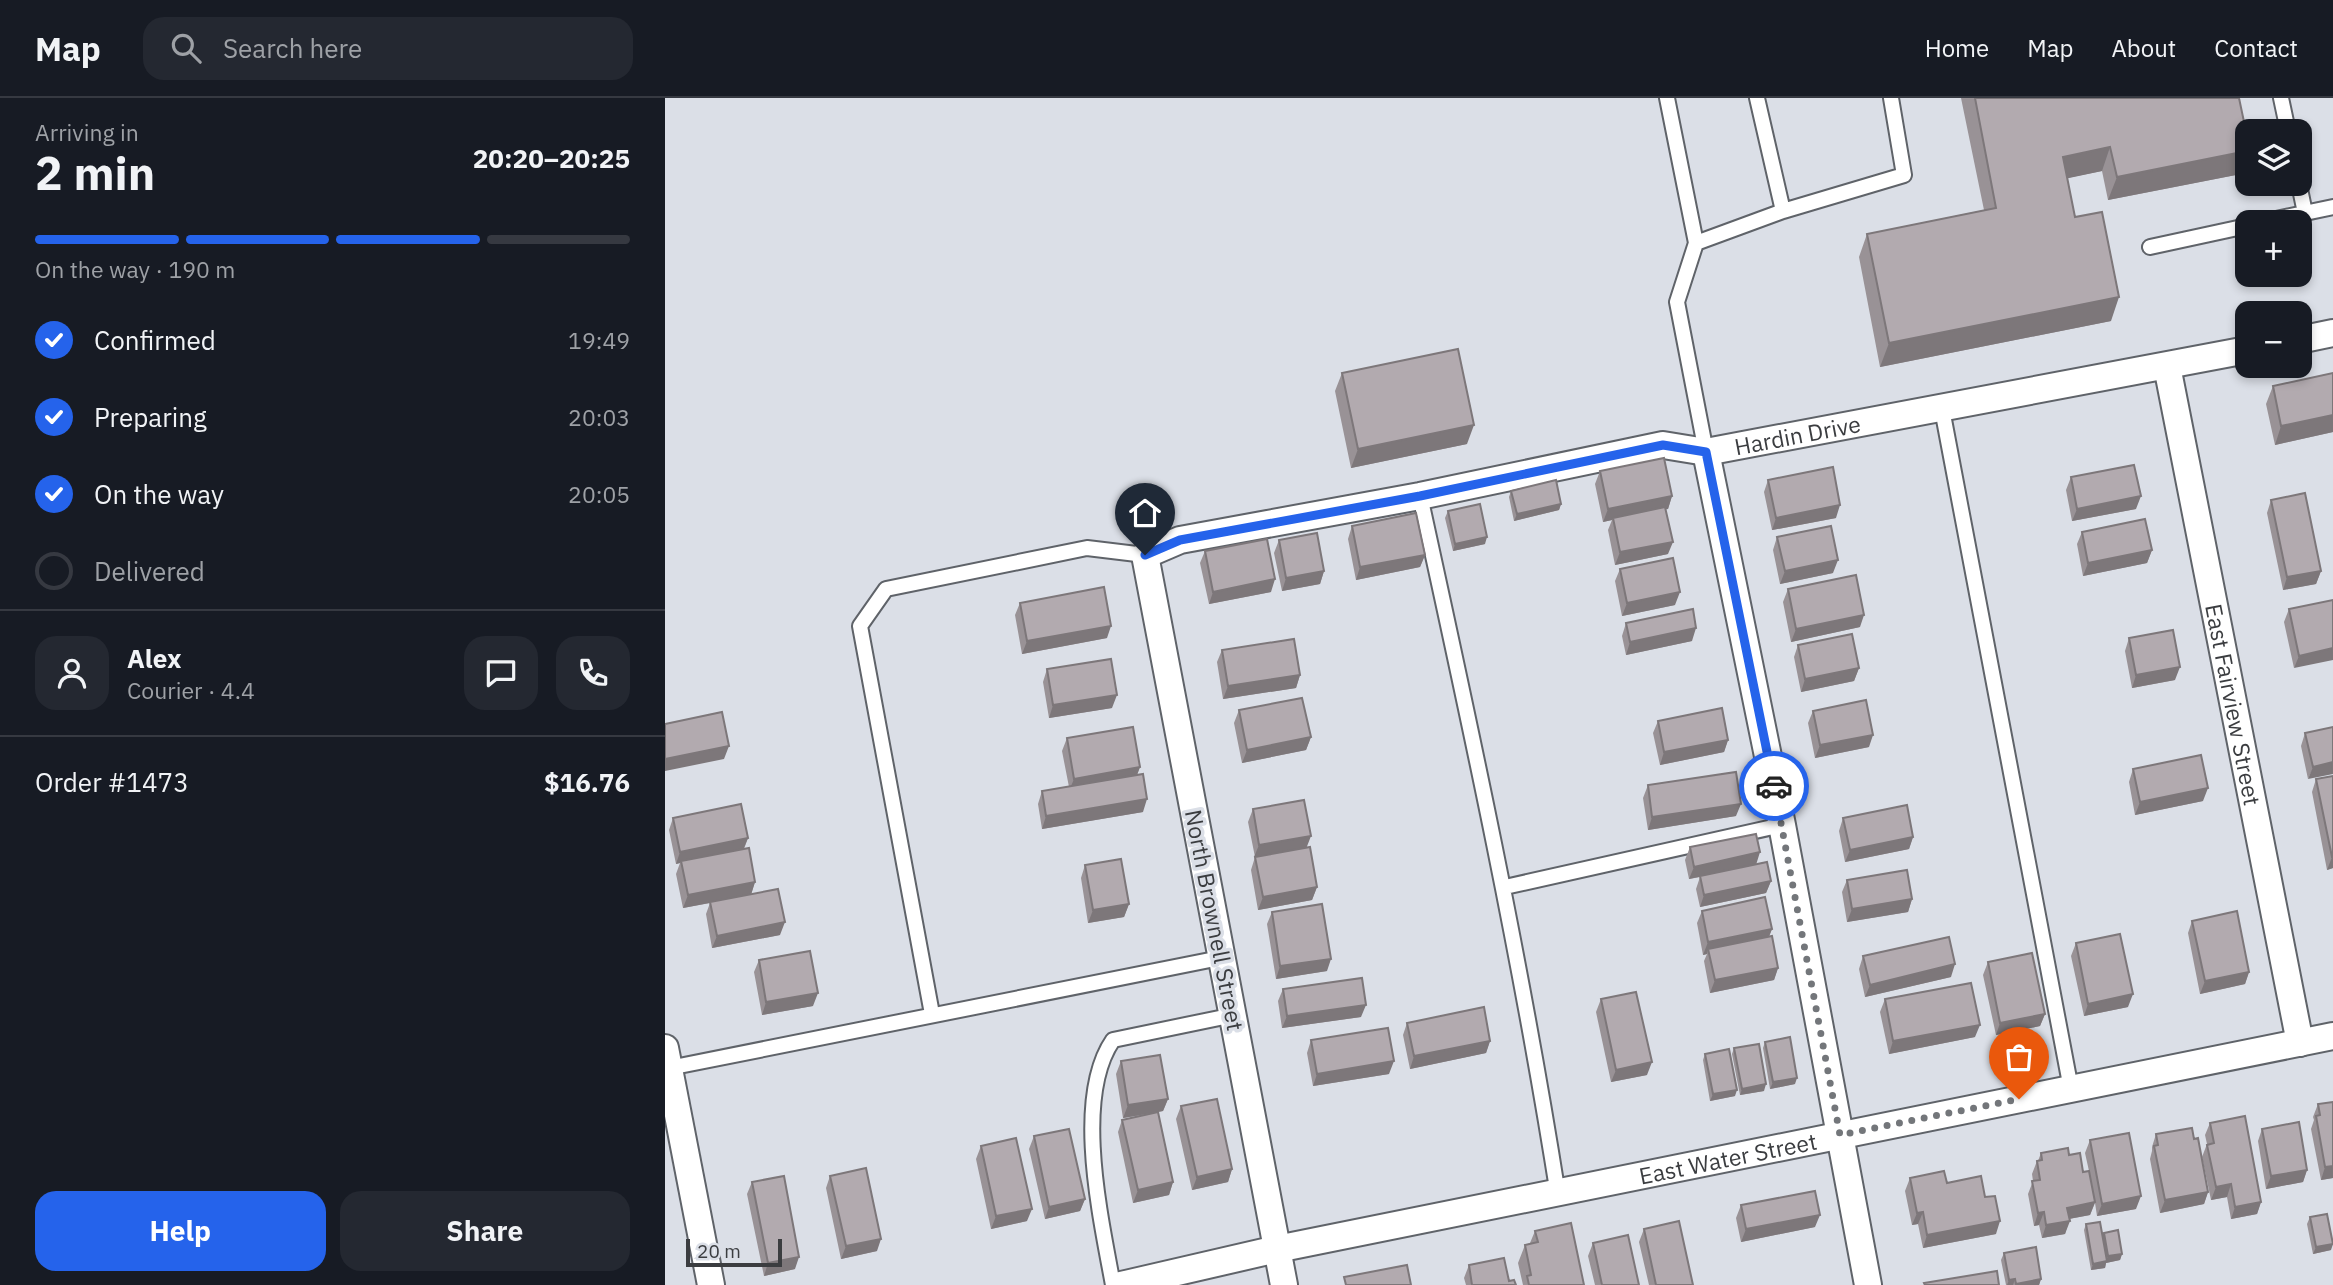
<!DOCTYPE html>
<html lang="en">
<head>
<meta charset="utf-8">
<style>
  :root { --surface:#171b24; --page:#242831; --text:#f1f3f6; --muted:#9ea1a6; --line:#363941; --accent:#2563eb }
  body { margin:0; font-family:"IBM Plex Sans",sans-serif; background:var(--page); color:var(--text); height:100vh; display:flex; flex-direction:column; font-size:26px; white-space:nowrap }
  * { box-sizing:border-box; margin:0 }
  p { font-size:23px; color:var(--muted) }
  .icon { flex:none; width:38px; height:38px; fill:none; stroke:currentColor; stroke-width:2; stroke-linecap:round; stroke-linejoin:round }
  .map { position:relative; flex:1; overflow:hidden }
  .sheet { display:flex; flex-direction:column; background:var(--surface); width:665px }
  .sheet>* { flex:none }
  .fabs { position:absolute; left:1570px; top:21px; display:grid; gap:14px }
  .fabs a { display:grid; place-items:center; width:77px; height:77px; border-radius:14px; background:var(--surface); box-shadow:0 4px 10px #0003; font-size:35px }
  .scale { position:absolute; left:21px; bottom:18px; width:96px; box-sizing:border-box; padding-left:7px; border:4px solid #3b3d40; border-top:0; font-size:19px; line-height:24px; white-space:nowrap; color:#3b3d40; -webkit-text-stroke:5px #dbdfe7; paint-order:stroke }
  .pin { position:absolute; display:grid; place-items:center; width:60px; height:60px; color:#fff; margin:-72px -30px; border-radius:50% 50% 50% 0; rotate:-45deg; box-shadow:0 0 7px #0007 }
  .pin .icon { rotate:45deg }
  .courier { position:absolute; display:grid; place-items:center; width:70px; height:70px; margin:-35px; border:5px solid #2563eb; border-radius:50%; background:#fff; color:#222; box-shadow:0 2px 9px #0007 }
  .summary em { font-style:normal; font-weight:700 }
  .summary div { display:flex; flex-direction:column-reverse }
  .summary { display:flex; align-items:center; justify-content:space-between; height:119px; padding:0 35px }
  h1 { font-size:46px; font-weight:700; line-height:52px }
  .bar { display:grid; grid-template-columns:repeat(4,1fr); gap:10px 7px; align-content:center; height:84px; padding:0 35px }
  .bar i { height:9px; border-radius:5px; background:var(--line) }
  .bar .on { background:var(--accent) }
  .bar p { grid-column:span 4 }
  .line { display:flex; align-items:center; gap:18px; padding:0 35px; border-top:2px solid var(--line) }
  .line div { flex:1 }
  .round { display:grid; place-items:center; flex:none; width:74px; height:74px; border-radius:21px; background:var(--page) }
  ol { padding:0 35px; list-style:none }
  li { display:flex; align-items:center; gap:21px; height:77px }
  li p { margin-inline-start:auto }
  li .icon { padding:7px; border-radius:50%; background:var(--accent); color:#fff; stroke-width:4 }
  li:last-child { color:var(--muted) }
  li i { width:38px; height:38px; border:4px solid var(--line); border-radius:50% }
  .primary-button { display:flex; gap:14px; margin-top:auto; padding:14px 35px }
  .primary-button a { flex:1; height:80px; border-radius:21px; background:var(--accent); color:#fff; font-size:28px; font-weight:700; line-height:80px; text-align:center }
  .primary-button a+a { background:var(--page); color:var(--text) }
  header { display:flex; align-items:center; gap:42px; box-sizing:border-box; height:98px; padding:0 35px; background:var(--surface); border-bottom:2px solid var(--line) }
  header strong { font-size:33px }
  nav { display:flex; gap:38px; margin-inline-start:auto; font-size:24px }
  .search { width:490px; height:63px; background:var(--page); display:flex; align-items:center; gap:18px; box-sizing:border-box; padding:0 24px; border-radius:21px; color:var(--muted); font-size:26px }
  main { display:flex; flex:1; min-height:0 }
  .map>svg:first-child { display:block }
</style>
</head>
<body>
<header>
<strong>Map</strong>
<div class="search"><svg class="icon" aria-label="search" viewBox="0 0 24 24"><circle cx="10" cy="10" r="6"/><path d="M15 15l6 6"/></svg>Search here</div>
<nav><a>Home</a><a>Map</a><a>About</a><a>Contact</a></nav>
</header>
<main>
<section class="sheet">
<div class="summary"><div><h1>2 min</h1><p>Arriving in</p></div><em>20:20–20:25</em></div>
<div class="bar"><i class="on"></i><i class="on"></i><i class="on"></i><i></i><p>On the way · 190 m</p></div>
<ol>
<li><svg class="icon" aria-label="check" viewBox="0 0 24 24"><path d="M5 12l5 5 9-10"/></svg>Confirmed<p>19:49</p></li>
<li><svg class="icon" aria-label="check" viewBox="0 0 24 24"><path d="M5 12l5 5 9-10"/></svg>Preparing<p>20:03</p></li>
<li><svg class="icon" aria-label="check" viewBox="0 0 24 24"><path d="M5 12l5 5 9-10"/></svg>On the way<p>20:05</p></li>
<li><i></i>Delivered</li>
</ol>
<div class="line" style="height:126px"><a class="round"><svg class="icon" aria-label="person" viewBox="0 0 24 24"><circle cx="12" cy="8" r="4"/><path d="M4 21q1-7 8-7t8 7"/></svg></a><div><b>Alex</b><p>Courier · 4.4</p></div><a class="round"><svg class="icon" aria-label="chat" viewBox="0 0 24 24"><path d="M4 5h16v11H9l-5 4z"/></svg></a><a class="round"><svg class="icon" aria-label="phone" viewBox="0 0 24 24"><path d="M5 4h4l2 5-3 2q2 4 5 5l2-3 5 2v4C11 20 4 13 5 4z"/></svg></a></div>
<div class="line" style="height:91px"><div>Order #1473</div><b>$16.76</b></div>
<div class="primary-button"><a>Help</a><a>Share</a></div>
</section>
<div class="map">
<svg width="1668" height="1187" viewBox="0 0 1668 1187">
  <rect width="100%" height="100%" fill="#dbdfe7"/>
  <g fill="none" stroke-linecap="round" stroke-linejoin="round">
    <defs>
      <path id="lane" d="M1002 0 1031 145 1012 204 1041 354
        M1616 0 1623 33
        M1634 86 1640 115
        M1118 113 1239 77 1226 0
        M1597 124 1668 109
        M1031 145 1118 113 1092 0
        M1485 149 1582 128
        M1277 311 1406 991
        M755 398C806 631 856 862 893 1097
        M840 789 1117 727
        M267 916 195 528 221 491 422 450 480 457
        M4 970 555 860
        M448 1187C436 1121 408 1000 448 942L569 917"/>
      <g id="street">
        <path d="M1634 242 1668 235"/>
        <path id="s1" d="M1502 268 1635 945"/>
        <path d="M1041 354 1117 727 1203 1187"/>
        <path d="M0 950 46 1187"/>
        <path id="s2" d="M456 1187 612 1151 1668 938"/>
        <path id="s3" d="M619 1187 480 457 515 442 755 398 998 347 1041 354 1582 252"/>
      </g>
    </defs>
    <use href="#lane" stroke="#5f6369" stroke-width="18"/>
    <use href="#street" stroke="#5f6369" stroke-width="30"/>
    <use href="#lane" stroke="#fff" stroke-width="14"/>
    <use href="#street" stroke="#fff" stroke-width="26"/>
  </g>
  <path fill="#999296" d="M1296 0H1574L1582 38V60L1576 76 1443 102 1437 73 1402 80 1410 119 1446 223 1215 269 1194 159 1202 136 1319 112Z
    M677 275 802 346 686 370 670 293Z
    M1668 275V334L1610 347 1601 306 1608 288Z
    M935 373 1007 398 1003 411H1001L1003 456 950 467 943 432 947 422 938 424 930 386Z
    M1406 379 1471 411 1407 423 1401 392Z
    M1103 382 1171 420 1107 432 1099 394Z
    M846 393 896 406 894 412 849 423 844 399Z
    M1606 402 1656 473 1651 486 1618 492 1602 415Z
    M783 413 820 446 788 453 780 420Z
    M687 428 760 457 755 469 691 482 683 441Z
    M1417 434 1487 452 1482 465 1418 478 1412 446Z
    M1112 439 1168 475 1115 486 1108 452Z
    M614 442 659 473 655 486 617 493 609 455Z
    M540 453 606 494 544 506 535 465Z
    M955 471 1010 507 957 518 950 483Z
    M1123 491 1195 529 1126 544 1118 504Z
    M1668 502 1629 570 1619 524 1624 511Z
    M355 505 442 540 357 556 350 517Z
    M961 525 1027 543 961 557 957 538Z
    M1464 540 1510 582 1467 590 1460 553Z
    M1133 547 1194 570 1189 583 1136 594 1129 559Z
    M557 552 635 577 631 590 558 601 552 564Z
    M382 571 447 610 384 620 378 584Z
    M574 612 646 639 641 652 577 665 569 625Z
    M1148 613 1204 649 1150 660 1143 625Z
    M993 623 1063 642 1059 654 995 667 988 635Z
    M1668 629 1643 681 1636 648 1640 635Z
    M402 640 475 669 472 677 478 714 377 731 373 706 377 693 404 689 397 653Z
    M1468 671 1538 703 1470 717 1464 684Z
    M1668 678V770L1662 772 1647 694 1651 681Z
    M983 687 1071 718 983 732 978 700Z
    M588 711 641 750 652 789 647 802 593 812 586 772 590 759 583 724Z
    M8 720 83 740 79 751 90 784 86 796 115 837 47 850 41 816 45 805 18 810 11 776 15 765 11 766 4 732Z
    M1178 720 1248 739 1244 751 1180 764 1174 733Z
    M1025 749 1091 767 1106 783 1101 795 1035 809 1031 791 1035 779 1024 781 1020 762Z
    M420 767 464 806 459 819 423 825 416 780Z
    M1182 782 1247 801 1243 814 1182 824 1177 794Z
    M1037 813 1107 831 1104 839 1113 870 1109 882 1045 895 1039 863 1042 856 1038 857 1032 825Z
    M607 814 662 873 611 881 602 826Z
    M1527 823 1584 874 1580 886 1535 896 1523 835Z
    M1411 845 1463 909 1419 918 1406 858Z
    M1198 858 1286 879 1200 899 1194 871Z
    M94 862 148 908 97 917 89 874Z
    M1323 864 1380 916 1375 928 1331 937 1318 877Z
    M618 891 696 919 617 930 613 903Z
    M936 901 982 977 946 984 931 914Z
    M1220 901 1310 939 1224 956 1215 914Z
    M742 925 825 943 821 955 745 971 738 937Z
    M646 942 724 976 648 988 642 955Z
    M1100 944 1130 986 1105 991 1098 950Z
    M1069 950 1099 993 1075 997 1067 956Z
    M1040 956 1070 998 1045 1003 1038 962Z
    M456 963 503 1001 498 1013 493 1014 508 1084 504 1097 468 1105 453 1034 457 1022 491 1015 458 1020 451 976Z
    M1668 1004V1080L1656 1082 1646 1031 1649 1022 1648 1019 1653 1006Z
    M516 1008 567 1071 563 1084 527 1092 511 1021Z
    M1545 1025 1596 1104 1592 1116 1566 1121 1562 1099 1546 1102 1537 1059 1542 1046 1540 1037Z
    M1597 1031 1642 1072 1638 1084 1601 1091 1593 1043Z
    M1491 1036 1529 1041 1543 1094 1539 1106 1495 1115 1485 1061 1487 1053V1049Z
    M369 1038 420 1101 415 1113 380 1121 364 1051Z
    M1425 1042 1471 1111 1432 1118 1430 1105 1425 1117 1404 1121 1400 1136 1377 1140 1374 1127 1369 1128 1363 1096 1368 1083 1367 1076 1372 1063H1373L1376 1055 1404 1057 1418 1074 1424 1073 1420 1055Z
    M316 1048 362 1123 326 1131 311 1061Z
    M165 1078 212 1153 176 1161 161 1090Z
    M1245 1080 1282 1085 1320 1099 1331 1136 1258 1150 1253 1126 1247 1127 1240 1093Z
    M87 1084 130 1171 99 1178 82 1096Z
    M1076 1107 1150 1129 1076 1144 1071 1120Z
    M1645 1119 1666 1152 1648 1156 1642 1126Z
    M1421 1126 1438 1139 1439 1135 1457 1156 1455 1162 1441 1165 1440 1170 1426 1172 1419 1132Z
    M979 1131 1028 1187H984L974 1144Z
    M870 1133 919 1187H858L853 1165 860 1147 865 1145Z
    M928 1145 974 1187H930L923 1158Z
    M1339 1155 1376 1181 1374 1187H1341L1336 1162Z
    M804 1167 844 1183 851 1187H801L799 1180Z"/>
  <path fill="#7d777a" d="M1445 49 1437 73 1390 83 1398 59Z
    M1582 53V60L1576 76 1443 102 1452 79Z
    M1454 199 1446 223 1215 269 1224 245Z
    M1668 317V334L1610 347 1616 328Z
    M809 327 802 346 686 370 693 351Z
    M1007 398 1003 411 948 422V420L947 422 938 424 943 411Z
    M1476 398 1471 411 1407 423 1412 411Z
    M896 406 894 412 849 423 852 416Z
    M1175 407 1171 420 1107 432 1111 420Z
    M822 439 820 446 788 453 790 446Z
    M1008 444 1003 456 950 467 955 454Z
    M1487 452 1482 465 1418 478 1423 465Z
    M760 457 755 469 691 482 695 469Z
    M1173 462 1168 475 1115 486 1120 473Z
    M659 473 655 486 617 493 621 480Z
    M1656 473 1651 486 1618 492 1622 479Z
    M610 481 606 494 544 506 548 494Z
    M1015 494 1010 507 957 518 962 505Z
    M1199 517 1195 529 1126 544 1131 531Z
    M446 528 442 540 357 556 362 543Z
    M1031 530 1027 543 961 557 965 544Z
    M1668 550V562L1629 570 1634 558Z
    M1515 569 1510 582 1467 590 1471 577Z
    M1194 570 1189 583 1136 594 1140 581Z
    M635 577 631 590 558 601 563 588Z
    M452 597 447 610 384 620 388 607Z
    M1208 637 1204 649 1150 660 1155 647Z
    M646 639 641 652 577 665 582 652Z
    M1063 642 1059 654 995 667 999 654Z
    M64 648 59 661 0 673V661Z
    M1668 664V676L1643 681 1648 669Z
    M475 669 470 682 404 693 409 681Z
    M1543 690 1538 703 1470 717 1475 704Z
    M482 701 478 714 377 731 381 718Z
    M1076 706 1071 718 983 732 987 719Z
    M646 738 641 751 589 759 594 747Z
    M1248 739 1244 751 1180 764 1185 752Z
    M83 740 78 752 16 763 15 765 11 766 15 754Z
    M1095 754 1091 767 1024 781 1029 769Z
    M1667 759H1668V770L1662 772Z
    M1106 783 1101 795 1035 809 1039 797Z
    M90 784 86 797 18 810 23 797Z
    M652 789 647 802 593 812 598 799Z
    M1247 801 1243 814 1182 824 1187 811Z
    M464 806 459 819 423 825 428 812Z
    M120 824 115 837 47 850 52 838Z
    M1107 831 1102 843 1043 851 1042 856 1038 857 1043 844Z
    M666 861 662 873 611 881 615 868Z
    M1290 866 1286 879 1200 899 1205 887Z
    M1113 870 1109 882 1045 895 1050 882Z
    M1584 874 1580 886 1535 896 1540 883Z
    M153 895 148 908 97 917 101 904Z
    M1468 896 1463 909 1419 918 1423 906Z
    M701 907 696 919 617 930 622 918Z
    M1380 916 1375 928 1331 937 1335 925Z
    M1315 927 1310 939 1224 956 1228 943Z
    M825 943 821 955 745 971 749 958Z
    M729 963 724 976 648 988 652 976Z
    M987 964 982 977 946 984 951 972Z
    M1132 980 1130 986 1105 991 1108 984Z
    M1101 986 1099 993 1075 997 1077 991Z
    M1072 992 1070 998 1045 1003 1048 996Z
    M503 1001 498 1013 458 1020 463 1007Z
    M1668 1068V1080L1656 1082 1660 1069Z
    M567 1071 563 1084 527 1092 532 1079Z
    M1642 1072 1638 1084 1601 1091 1606 1078Z
    M508 1084 504 1097 468 1105 473 1092Z
    M1566 1086 1562 1099 1546 1102 1551 1089Z
    M1543 1094 1539 1106 1495 1115 1500 1102Z
    M1476 1098 1471 1111 1432 1118 1437 1106Z
    M420 1101 415 1113 380 1121 384 1109Z
    M1430 1104 1425 1117 1398 1122 1402 1110Z
    M1596 1104 1592 1116 1566 1121 1570 1109Z
    M367 1111 362 1123 326 1131 331 1118Z
    M1258 1114 1253 1126 1247 1127 1252 1115Z
    M1379 1114 1374 1127 1369 1128 1373 1115Z
    M1155 1117 1150 1129 1076 1144 1081 1131Z
    M1335 1123 1331 1136 1258 1150 1262 1137Z
    M1405 1123 1400 1136 1377 1140 1381 1127Z
    M216 1141 212 1153 176 1161 181 1148Z
    M1668 1146 1666 1152 1648 1156 1651 1149Z
    M1457 1156 1455 1162 1441 1165 1440 1170 1426 1172 1428 1166 1441 1163 1443 1158Z
    M134 1159 130 1171 99 1178 103 1165Z
    M1350 1181 1348 1187H1342L1344 1182Z
    M1376 1181 1374 1187H1351V1186Z"/>
  <path fill="#b2aaaf" stroke="#7d777a" stroke-width="2" d="M1310 0H1574L1582 38V53L1452 79 1445 49 1398 59 1410 119 1437 114 1454 199 1224 245 1202 136 1331 110Z
    M793 251 809 327 693 351 677 275Z
    M1668 275V317L1616 328 1608 288Z
    M999 360 1007 398 943 411 935 373Z
    M1469 367 1476 398 1412 411 1406 379Z
    M1168 369 1175 407 1111 420 1103 382Z
    M891 382 896 406 852 416 846 393Z
    M1640 395 1656 473 1622 479 1606 402Z
    M815 406 822 439 790 446 783 413Z
    M1000 409 1008 444 955 454 948 420Z
    M751 415 760 457 695 469 687 428Z
    M1480 421 1487 452 1423 465 1417 434Z
    M1166 428 1173 462 1120 473 1112 439Z
    M652 435 659 473 621 480 614 442Z
    M602 441 610 481 548 494 540 453Z
    M1008 460 1015 494 962 505 955 471Z
    M1191 477 1199 517 1131 531 1123 491Z
    M439 489 446 528 362 543 355 505Z
    M1668 502V550L1634 558 1624 511Z
    M1028 511 1031 530 965 544 961 525Z
    M1508 532 1515 569 1471 577 1464 540Z
    M1187 536 1194 570 1140 581 1133 547Z
    M629 541 635 577 563 588 557 552Z
    M446 561 452 597 388 607 382 571Z
    M637 600 646 639 582 652 574 612Z
    M1201 602 1208 637 1155 647 1148 613Z
    M1057 610 1063 642 999 654 993 623Z
    M57 614 64 648 0 661V626Z
    M468 629 475 669 409 681 402 640Z
    M1668 629V664L1648 669 1640 635Z
    M1536 657 1543 690 1475 704 1468 671Z
    M1071 674 1076 706 987 719 983 687Z
    M478 676 482 701 381 718 377 693Z
    M1668 678V759H1667L1651 681Z
    M639 702 646 738 594 747 588 711Z
    M76 706 83 740 15 754 8 720Z
    M1242 707 1248 739 1185 752 1178 720Z
    M1091 736 1095 754 1029 769 1025 749Z
    M645 749 652 789 598 799 590 759Z
    M84 750 90 784 23 797 16 763Z
    M456 761 464 806 428 812 420 767Z
    M1102 764 1106 783 1039 797 1035 778Z
    M1242 772 1247 801 1187 811 1182 782Z
    M113 791 120 824 52 838 45 804Z
    M1100 799 1107 831 1043 844 1037 813Z
    M657 806 666 861 615 868 607 814Z
    M1572 813 1584 874 1540 883 1527 823Z
    M1455 836 1468 896 1423 906 1411 845Z
    M1107 838 1113 870 1050 882 1043 851Z
    M1284 839 1290 866 1205 887 1198 858Z
    M145 853 153 895 101 904 94 862Z
    M1367 855 1380 916 1335 925 1323 864Z
    M697 880 701 907 622 918 618 891Z
    M1306 885 1315 927 1228 943 1220 901Z
    M971 894 987 964 951 972 936 901Z
    M819 909 825 943 749 958 742 925Z
    M723 930 729 963 652 976 646 942Z
    M1125 939 1132 980 1108 984 1100 944Z
    M1094 946 1101 986 1077 991 1069 950Z
    M1064 951 1072 992 1048 996 1040 956Z
    M495 957 503 1001 463 1007 456 963Z
    M552 1001 567 1071 532 1079 516 1008Z
    M1668 1004V1068L1660 1069 1651 1018 1655 1017 1653 1006Z
    M493 1014 508 1084 473 1092 457 1022Z
    M1580 1018 1596 1104 1570 1109 1566 1086 1551 1089 1542 1047 1549 1045 1545 1025Z
    M1634 1024 1642 1072 1606 1078 1597 1031Z
    M1527 1030 1529 1041 1533 1040 1543 1094 1500 1102 1489 1048 1493 1047 1491 1036Z
    M404 1031 420 1101 384 1109 369 1038Z
    M1464 1035 1476 1098 1437 1106 1425 1042Z
    M351 1040 367 1111 331 1118 316 1048Z
    M1403 1050 1404 1057 1415 1055 1418 1074 1424 1073 1430 1104 1402 1110 1405 1123 1381 1127 1379 1114 1373 1115 1367 1083 1375 1082 1372 1063 1377 1062 1376 1055Z
    M201 1070 216 1141 181 1148 165 1078Z
    M1279 1073 1282 1085 1316 1078 1320 1099 1330 1098 1335 1123 1262 1137 1258 1114 1252 1115 1245 1080Z
    M119 1078 134 1159 103 1165 87 1084Z
    M1150 1093 1155 1117 1081 1131 1076 1107Z
    M1662 1116 1668 1146 1651 1149 1645 1119Z
    M1014 1123 1028 1187H991L979 1131Z
    M1435 1124 1442 1163 1428 1166 1421 1126Z
    M906 1125 919 1187H864L862 1178 866 1177 860 1147 873 1144 870 1133Z
    M1453 1132 1457 1156 1443 1158 1439 1135Z
    M963 1137 974 1187H937L928 1145Z
    M1371 1149 1376 1181 1351 1186 1350 1181 1344 1182 1339 1155Z
    M839 1160 844 1183 849 1182 851 1187H807L804 1167Z
    M742 1167 746 1187H681L679 1179Z
    M1332 1173 1334 1187H1260L1259 1185Z"/>
  <g fill="none" stroke-linecap="round" stroke-linejoin="round">
    <path stroke="#73767a" stroke-width="7" stroke-dasharray="0 12.6" d="M1109 688 1175 1037 1354 1001"/>
    <path stroke="#2563eb" stroke-width="9" d="M480 457 515 442 755 398 998 347 1041 354 1109 688"/>
  </g>
  <g text-anchor="middle" dominant-baseline="central" stroke-width="7" stroke-linejoin="round" paint-order="stroke">
    <g font-size="23" fill="#3b3d40" stroke="#dbdfe7">
      <text stroke="none"><textPath href="#s3" startOffset="1410">Hardin Drive</textPath></text>
      <text stroke="none"><textPath href="#s1" startOffset="345">East Fairview Street</textPath></text>
      <text transform="translate(550 822) rotate(79)">North Brownell Street</text>
      <text stroke="none"><textPath href="#s2" startOffset="620">East Water Street</textPath></text>
    </g>
  </g>
</svg>
<div class="fabs">
<a><svg class="icon" aria-label="layers" viewBox="0 0 24 24"><path d="M12 4l9 5-9 5-9-5zM3 14l9 5 9-5"/></svg></a>
<a>+</a>
<a>−</a>
</div>
<div class="scale">20 m</div>
<div class="pin" style="left:1354px;top:1001px;background:#ea580c"><svg class="icon" aria-label="bag" viewBox="0 0 24 24"><path d="M5 8h14l-1 12H6zM9 8a3 3 0 0 1 6 0"/></svg></div>
<div class="pin" style="left:480px;top:457px;background:#1f2937"><svg class="icon" aria-label="home" viewBox="0 0 24 24"><path d="M3 11l9-7 9 7M6 9v11h12V9"/></svg></div>
<div class="courier" style="left:1109px;top:688px"><svg class="icon" aria-label="car" viewBox="0 0 24 24"><path d="M5 17H2v-5l4-1 3-4h7l3 4 3 1v5h-3M9 17h6M6 11h13"/><circle cx="7" cy="17" r="2"/><circle cx="17" cy="17" r="2"/></svg></div>
</div>
</main>
</body>
</html>
